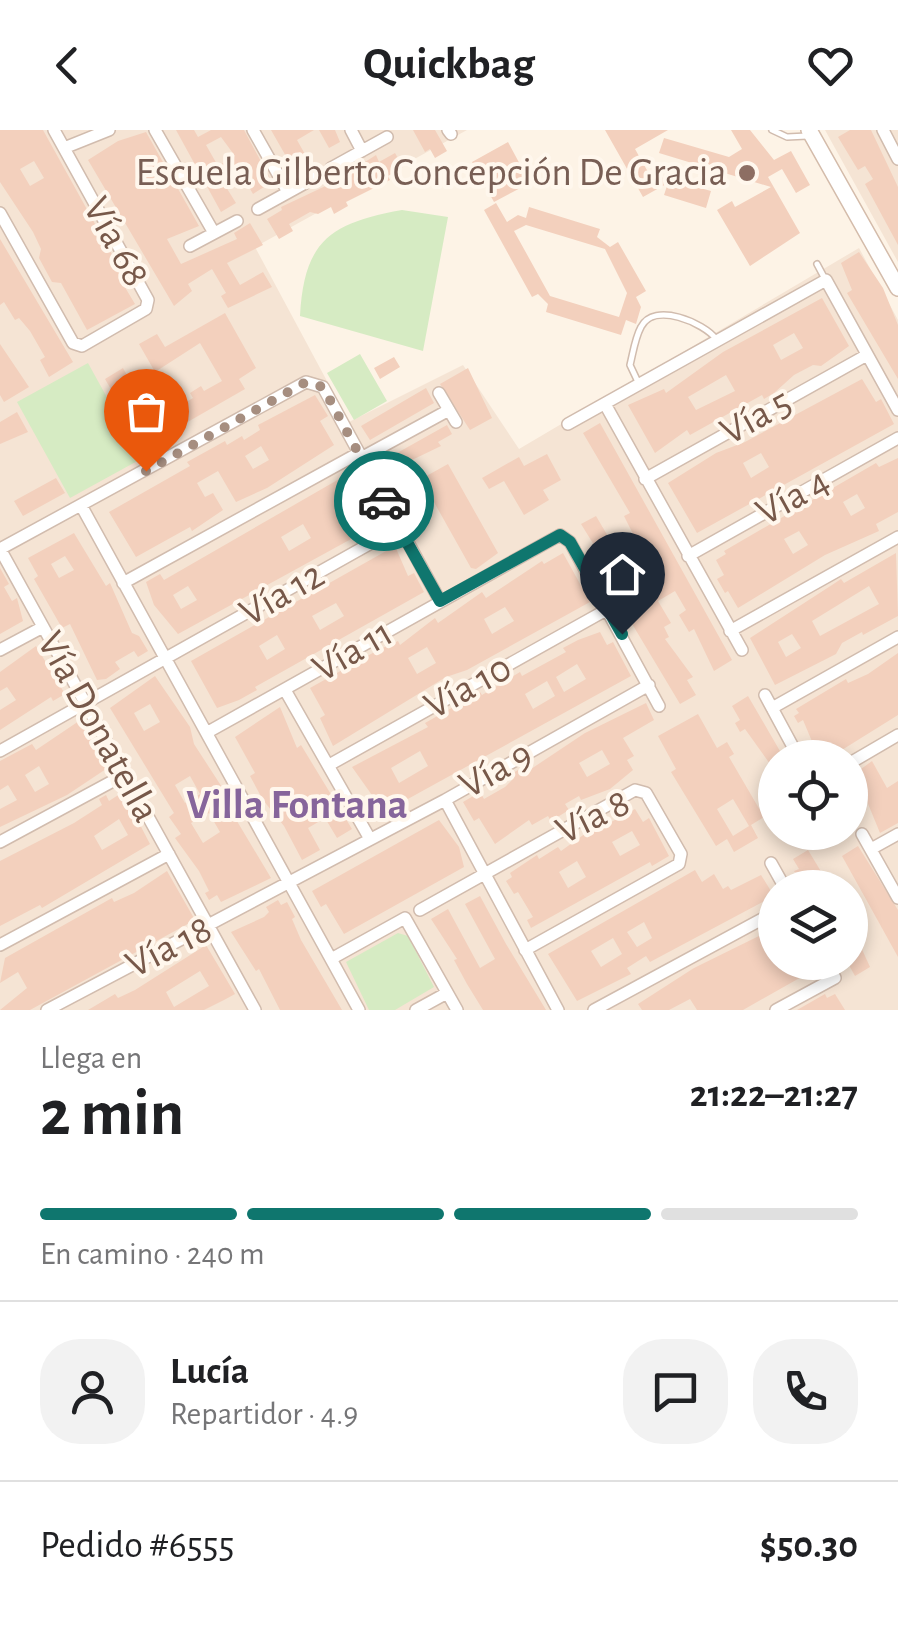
<!DOCTYPE html>
<html lang="es">
<head>
<meta charset="utf-8">
<style>
  :root { --surface:#fff; --page:#f2f2f2; --text:#202124; --muted:#757577; --line:#e0e0e0; --accent:#0f766e }
  body { margin:0; font-family:"Alegreya Sans",sans-serif; background:var(--page); color:var(--text); height:100vh; display:flex; flex-direction:column; font-size:38px; white-space:nowrap }
  * { box-sizing:border-box; margin:0 }
  p { font-size:32px; color:var(--muted) }
  .icon { flex:none; width:55px; height:55px; fill:none; stroke:currentColor; stroke-width:2; stroke-linecap:round; stroke-linejoin:round }
  .map { position:relative; height:880px; overflow:hidden }
  .details { display:flex; flex-direction:column; background:var(--surface); flex:1 }
  .details>* { flex:none }
  .buttons { position:absolute; left:758px; top:610px; display:grid; gap:20px }
  .buttons a { display:grid; place-items:center; width:110px; height:110px; border-radius:50%; background:var(--surface); box-shadow:0 5px 15px #0003; font-size:50px }
  .pin { position:absolute; display:grid; place-items:center; width:85px; height:85px; color:#fff; margin:-102px -42px; border-radius:50% 50% 50% 0; rotate:-45deg; box-shadow:0 0 10px #0007 }
  .pin .icon { rotate:45deg }
  .courier { position:absolute; display:grid; place-items:center; width:100px; height:100px; margin:-50px; border:8px solid #0f766e; border-radius:50%; background:#fff; color:#222; box-shadow:0 2px 12px #0007 }
  .overview em { font-style:normal; font-weight:700 }
  .overview div { display:flex; flex-direction:column-reverse }
  .overview { display:flex; align-items:center; justify-content:space-between; height:170px; padding:0 40px }
  h1 { font-size:65px; font-weight:700; line-height:75px }
  .bar { display:grid; grid-template-columns:repeat(4,1fr); gap:15px 10px; align-content:center; height:120px; padding:0 40px }
  .bar i { height:12px; border-radius:8px; background:var(--line) }
  .bar .on { background:var(--accent) }
  .bar p { grid-column:span 4 }
  .line { display:flex; align-items:center; gap:25px; padding:0 40px; border-top:2px solid var(--line) }
  .line div { flex:1 }
  .round { display:grid; place-items:center; flex:none; width:105px; height:105px; border-radius:40px; background:var(--page) }
  header { display:flex; justify-content:space-between; align-items:center; height:130px; padding:0 40px; background:var(--surface); font-size:45px; font-weight:700 }
  .map>svg:first-child { display:block }
</style>
</head>
<body>
<header><svg class="icon" aria-label="back" viewBox="0 0 24 24"><path d="M15 5l-7 7 7 7"/></svg>Quickbag<svg class="icon" aria-label="heart" viewBox="0 0 24 24"><path d="M12 20l-8-8c-3-5 5-10 8-4 3-6 11-1 8 4z"/></svg></header>
<div class="map">
<svg width="898" height="880" viewBox="0 0 898 880">
  <rect width="100%" height="100%" fill="#fdf3e6"/>
  <path fill="#f5e4d4" fill-rule="evenodd" d="M0 0H467L255 117 349 292 463 235 519 319 859 118 898 190V880H0ZM775 628H850V702H775ZM775 758H850V832H775Z
    M825 0H898V132Z"/>
  <path fill="#d6ebc3" d="M402 80 448 87 423 221 300 186C304 111 330 93 402 80Z
    M360 224 387 271 354 290 327 243Z
    M88 233 141 329 70 368 17 272Z
    M398 803 408 806 434 857 395 880H369L346 832Z"/>
  <path fill="#f3d0bd" fill-rule="evenodd" d="M0 0H43L130 157 126 159 135 174 87 200 61 153 52 152 39 128 41 119 33 102 0 52ZM34 31 44 48 30 56 20 39Z
    M176 0H194L198 7 211 0H244L272 52 253 64 243 47 226 57 236 73 221 82ZM221 7 235 26 218 36 206 15Z
    M271 0H314L297 10 306 26 291 35Z
    M319 0H335L340 12 329 18Z
    M413 0H435L447 21 435 28 430 19 425 22Z
    M605 0H668L635 19 652 49 657 46 711 61 706 78 664 65 668 53 643 67Z
    M731 0H750L774 30 791 21 810 55 796 63 782 39 768 47 800 103 750 136 717 80 732 71 735 77 771 57 659 23 664 8 729 27 742 19Z
    M850 0H871L898 57V115L865 54 873 49 865 36 858 40 838 7Z
    M146 2 199 96 167 109 181 134 237 109 234 103 250 93 263 115 227 133 240 155 263 142 272 157 228 178 221 166 226 163 212 139 188 154 192 161 174 176 88 30 118 11Z
    M508 12 530 53 494 72 472 32Z
    M395 23 403 37 388 46 390 50 346 72 348 76 334 84 331 77 318 84 310 82 289 94 293 101 279 109 267 89 282 80 281 77 334 52 376 25 379 32Z
    M496 73 507 92 518 85 526 88 529 77 600 99 597 107 610 117 618 112 646 161 636 167 641 177 636 194 626 190 621 205 546 182 548 174 538 164 532 167 484 80ZM526 95 605 119 627 163 619 187 550 166 514 101Z
    M0 109 73 232 49 247 40 230 45 227 30 201 19 188 15 190 4 172 0 175Z
    M859 122 883 158 898 195V249L847 163 852 160 841 133Z
    M822 168 849 216 821 236 813 235 794 245 774 263 764 269 762 265 690 305 687 300 655 323 628 275 664 259 666 263 723 222ZM794 203 803 218 781 230 773 215ZM726 245 735 261 696 280 688 267Z
    M225 183 256 238 239 249 245 259 165 305 150 274 127 287 105 249 123 238 133 256 151 246 171 281 193 268 190 263 201 256 204 261 222 251 200 213 155 242 139 214 157 204 165 217Z
    M0 214 29 257 4 272 0 265Z
    M394 227 400 237 380 249 374 238Z
    M468 238 492 288 470 300 440 254Z
    M862 249 876 272 881 269 894 294 697 403 668 353 716 323 745 312ZM761 323 769 337 751 348 743 333Z
    M426 258 434 273 370 310 361 296Z
    M315 265 328 286 320 291 334 315 267 358 236 372 218 341 197 353 205 367 213 363 223 380 192 401 190 397 136 427 109 382 190 336 187 332 207 321 225 311 227 315 242 306 244 310 260 300 258 295ZM261 316 269 330 253 339 245 326Z
    M17 282 28 302 0 314V292Z
    M600 293 732 530 714 541 694 499 689 502 679 485 686 480 675 461 658 471 671 493 664 497 669 507 665 509 693 547 687 550 696 565 680 574 619 472 625 465 581 394 596 386 609 408 613 405 631 439 646 430 624 386 630 383 583 303Z
    M447 295 452 304 438 312 441 316 387 342 381 332Z
    M547 324 561 350 543 360 549 370 524 385 504 351 489 359 482 348 519 327 524 336Z
    M898 328V382L876 394 879 401 825 425 738 478 728 461 725 463 717 449 724 445 716 430 726 424 724 421 876 333 879 337ZM857 364 865 378 851 386 843 372ZM799 401 808 415 793 424 784 409Z
    M448 334 498 423 476 439 471 438 421 349Z
    M353 341 384 391 178 504 154 475 146 452 160 444 164 450ZM303 394 311 408 289 421 281 407ZM188 456 197 470 181 479 173 465Z
    M56 348 65 363 23 386 14 371Z
    M74 403 106 456 110 453 132 503 139 506 148 521 138 527 134 521 115 532 120 539 106 549 97 550 70 494 62 498 34 449 38 446 28 428ZM65 426 74 440 59 448 51 434Z
    M395 416 408 446 414 443 424 462 255 557 257 560 239 570 217 578 191 531ZM336 473 344 486 320 500 312 486ZM277 505 285 519 267 530 259 516Z
    M563 423 590 472 467 540 446 547 333 616 320 588 325 585 310 558 378 520 398 511 400 515 435 488 438 493 482 462 486 468 542 431 544 434ZM505 477 514 491 492 504 484 489ZM427 517 436 533 417 544 408 528Z
    M896 423 898 486 863 505 862 502 842 513 836 524 775 555 750 508 832 455 841 449 844 453ZM869 456 879 474 820 506 812 491ZM792 504 801 518 786 527 778 512Z
    M0 438 9 454 4 457 12 471 17 468 23 491 0 504Z
    M600 502 607 515 613 512 631 546 377 686 368 671 374 668 352 637 428 597 425 593 480 562 482 565 520 542 522 546 566 522 563 518 578 510ZM577 534 586 549 564 562 556 547ZM547 551 555 566 533 579 525 564ZM420 621 428 636 399 653 391 638Z
    M36 516 65 564 53 571 51 567 0 600V580L16 570 7 557 0 561V542Z
    M898 523V585L829 628H819L803 590 798 593 794 586 799 583 796 579 846 549 848 553 868 544Z
    M155 546 190 597 194 614 229 668 225 671 271 748 221 772 217 765 209 770 205 763 209 761 199 741 175 708 181 704 169 687 174 683 110 578ZM150 574 160 592 144 601 134 583ZM190 646 200 664 185 673 175 655ZM209 683 220 702 203 713 191 693Z
    M748 566 784 628H775V641L745 599 740 602 735 593 740 590 732 576Z
    M646 573 654 590 623 608 634 626 627 630 633 640 610 659 581 670 579 666 565 674 569 680 551 691 548 686 532 695 529 690 495 714 479 688 474 691 463 672 480 662 484 669 505 657 514 648 511 644 518 640 525 643 585 603ZM602 620 610 634 587 647 579 633Z
    M280 577 297 618 301 615 352 699 337 708 325 688 308 698 320 720 302 730 284 696 263 670 250 646 255 643 235 607Z
    M698 584 717 618 727 612 734 624 729 627 764 687 751 695 758 708 734 722 727 709 716 716 671 642 676 639 658 606ZM733 669 749 696 733 706 717 679Z
    M79 591 109 637 67 665 0 697V679L17 670 8 655 0 660V631L32 614 36 620ZM39 636 49 654 35 662 25 645Z
    M872 631 887 658 898 651V693L880 703 864 664 854 669 850 662V647Z
    M123 662 150 714 42 778 40 775 0 796V731L74 693 102 675 99 669 106 665 109 671ZM119 689 128 705 102 720 94 706Z
    M635 679 643 692 649 688 669 726 652 736 650 732 531 798 527 790 533 787 518 762 514 764 506 751 512 747 510 743 537 725 539 729 558 717 561 721 600 693 602 697ZM632 701 640 715 620 726 612 712ZM577 731 586 747 568 758 559 742Z
    M439 690 459 717 464 737 344 804 326 774 321 777 312 761Z
    M858 716 898 780V827L842 726Z
    M808 720 828 753 819 758H804L794 741 799 739 793 729Z
    M695 740 702 752 714 744 723 759 728 756 731 760 761 745 774 766 650 832 646 826 627 838 631 844 577 871 548 824ZM644 792 652 808 637 817 627 802ZM613 808 622 824 601 837 591 821Z
    M167 741 195 790 30 880H0L27 858 18 842 0 853 5 828 112 768 114 772 134 763Z
    M480 766 506 814 546 880H483L467 854 454 830 457 829 431 789 448 779 480 838 495 829 465 774Z
    M278 770 281 775 287 772 295 787 292 789 301 810 342 880H280L259 839 256 841 231 802 264 787 269 782 266 777Z
    M850 793 870 837 855 846 850 837Z
    M775 798V832H818L819 837 743 880H697L690 869 669 880H642L638 874 694 838Z
    M206 815 235 864 224 870 204 880H88L115 864 118 868 135 860ZM200 841 209 856 174 877 166 862Z
    M825 864 827 868 835 864 845 880H797Z"/>
  <g fill="none" stroke-linecap="round" stroke-linejoin="round">
    <defs>
      <path id="lane" d="M772 0 787 7 807 6
        M817 134 825 149
        M639 254 630 235C633 223 635 208 641 197 654 171 704 193 716 209"/>
      <path id="street" d="M155 0 214 103
        M253 0 288 62
        M351 0 362 21
        M448 0 451 4
        M883 0 898 29
        M64 18 109 0
        M331 38 387 7
        M258 79 316 47
        M0 83 73 213 82 216 146 179 148 170 54 0
        M190 116 237 91
        M439 263 456 292
        M605 274 742 520
        M568 294 826 150 898 280
        M361 328 449 280
        M645 349 867 225
        M82 377 359 880
        M0 419 306 252 323 257 440 471
        M0 419 255 880
        M688 426 898 308
        M123 453 359 323
        M730 501 898 407
        M0 520 43 497
        M285 560 370 709
        M765 565 799 628
        M772 578 898 507
        M208 602 560 405 570 412 659 576
        M0 621 398 398
        M850 633 898 605
        M329 635 608 479
        M445 670 558 880
        M862 704 898 768
        M0 712 124 645
        M871 719 898 704
        M771 733 785 758
        M420 780 635 660 646 663 681 724 679 734 525 820
        M0 815 169 724
        M331 829 405 788 457 880
        M47 880 445 670 649 555
        M416 880 447 863
        M594 880 775 782
        M776 880 835 848 827 832"/>
      <path id="secondary" d="M809 0 898 158"/>
    </defs>
    <use href="#lane" stroke="#d1bcae" stroke-width="8"/>
    <use href="#street" stroke="#d1bcae" stroke-width="14"/>
    <use href="#secondary" stroke="#d4bcab" stroke-width="18"/>
    <use href="#lane" stroke="#fff" stroke-width="5"/>
    <use href="#street" stroke="#fff" stroke-width="11"/>
    <use href="#secondary" stroke="#fff" stroke-width="15"/>
  </g>
  <g fill="none" stroke-linecap="round" stroke-linejoin="round">
    <path stroke="#a68e80" stroke-width="10" stroke-dasharray="0 18" d="M146 341 306 252 323 257 384 371"/>
    <path stroke="#0f766e" stroke-width="12" d="M384 371 440 471 560 405 570 412 622 504"/>
  </g>
  <circle fill="#8d6e63" stroke="#fff7ed" stroke-width="4" cx="747" cy="43" r="10"/>
  <g text-anchor="middle" dominant-baseline="central" stroke-width="8" stroke-linejoin="round" paint-order="stroke">
    <g font-size="40" fill="#785e54" stroke="#fff7ed" text-anchor="end">
      <text x="727" y="43">Escuela Gilberto Concepción De Gracia</text>
    </g>
    <g font-size="40" fill="#775849" stroke="#fff7ed">
      <text transform="translate(116 112) rotate(61)">Vía 68</text>
      <text transform="translate(756 287) rotate(-29)">Vía 5</text>
      <text transform="translate(793 367) rotate(-29)">Vía 4</text>
      <text transform="translate(282 464) rotate(-30)">Vía 12</text>
      <text transform="translate(353 521) rotate(-30)">Vía 11</text>
      <text transform="translate(468 557) rotate(-29)">Vía 10</text>
      <text transform="translate(98 597) rotate(61)">Vía Donatella</text>
      <text transform="translate(496 640) rotate(-29)">Vía 9</text>
      <text transform="translate(593 687) rotate(-26)">Vía 8</text>
      <text transform="translate(169 817) rotate(-27)">Vía 18</text>
    </g>
    <g font-size="42" font-weight="bold" fill="#86659b" stroke="#fff7ed">
      <text x="297" y="675">Villa Fontana</text>
    </g>
  </g>
</svg>
<div class="buttons">
<a><svg class="icon" aria-label="locate" viewBox="0 0 24 24"><circle cx="12" cy="12" r="6"/><path d="M12 2v4M12 18v4M2 12h4M18 12h4"/></svg></a>
<a><svg class="icon" aria-label="layers" viewBox="0 0 24 24"><path d="M12 4l9 5-9 5-9-5zM3 14l9 5 9-5"/></svg></a>
</div>
<div class="pin" style="left:146px;top:341px;background:#ea580c"><svg class="icon" aria-label="bag" viewBox="0 0 24 24"><path d="M5 8h14l-1 12H6zM9 8a3 3 0 0 1 6 0"/></svg></div>
<div class="pin" style="left:622px;top:504px;background:#1f2937"><svg class="icon" aria-label="home" viewBox="0 0 24 24"><path d="M3 11l9-7 9 7M6 9v11h12V9"/></svg></div>
<div class="courier" style="left:384px;top:371px"><svg class="icon" aria-label="car" viewBox="0 0 24 24"><path d="M5 17H2v-5l4-1 3-4h7l3 4 3 1v5h-3M9 17h6M6 11h13"/><circle cx="7" cy="17" r="2"/><circle cx="17" cy="17" r="2"/></svg></div>
</div>
<section class="details">
<div class="overview"><div><h1>2 min</h1><p>Llega en</p></div><em>21:22–21:27</em></div>
<div class="bar"><i class="on"></i><i class="on"></i><i class="on"></i><i></i><p>En camino · 240 m</p></div>
<div class="line" style="height:180px"><a class="round"><svg class="icon" aria-label="person" viewBox="0 0 24 24"><circle cx="12" cy="8" r="4"/><path d="M4 21q1-7 8-7t8 7"/></svg></a><div><b>Lucía</b><p>Repartidor · 4.9</p></div><a class="round"><svg class="icon" aria-label="chat" viewBox="0 0 24 24"><path d="M4 5h16v11H9l-5 4z"/></svg></a><a class="round"><svg class="icon" aria-label="phone" viewBox="0 0 24 24"><path d="M5 4h4l2 5-3 2q2 4 5 5l2-3 5 2v4C11 20 4 13 5 4z"/></svg></a></div>
<div class="line" style="height:130px"><div>Pedido #6555</div><b>$50.30</b></div>
</section>
</body>
</html>
